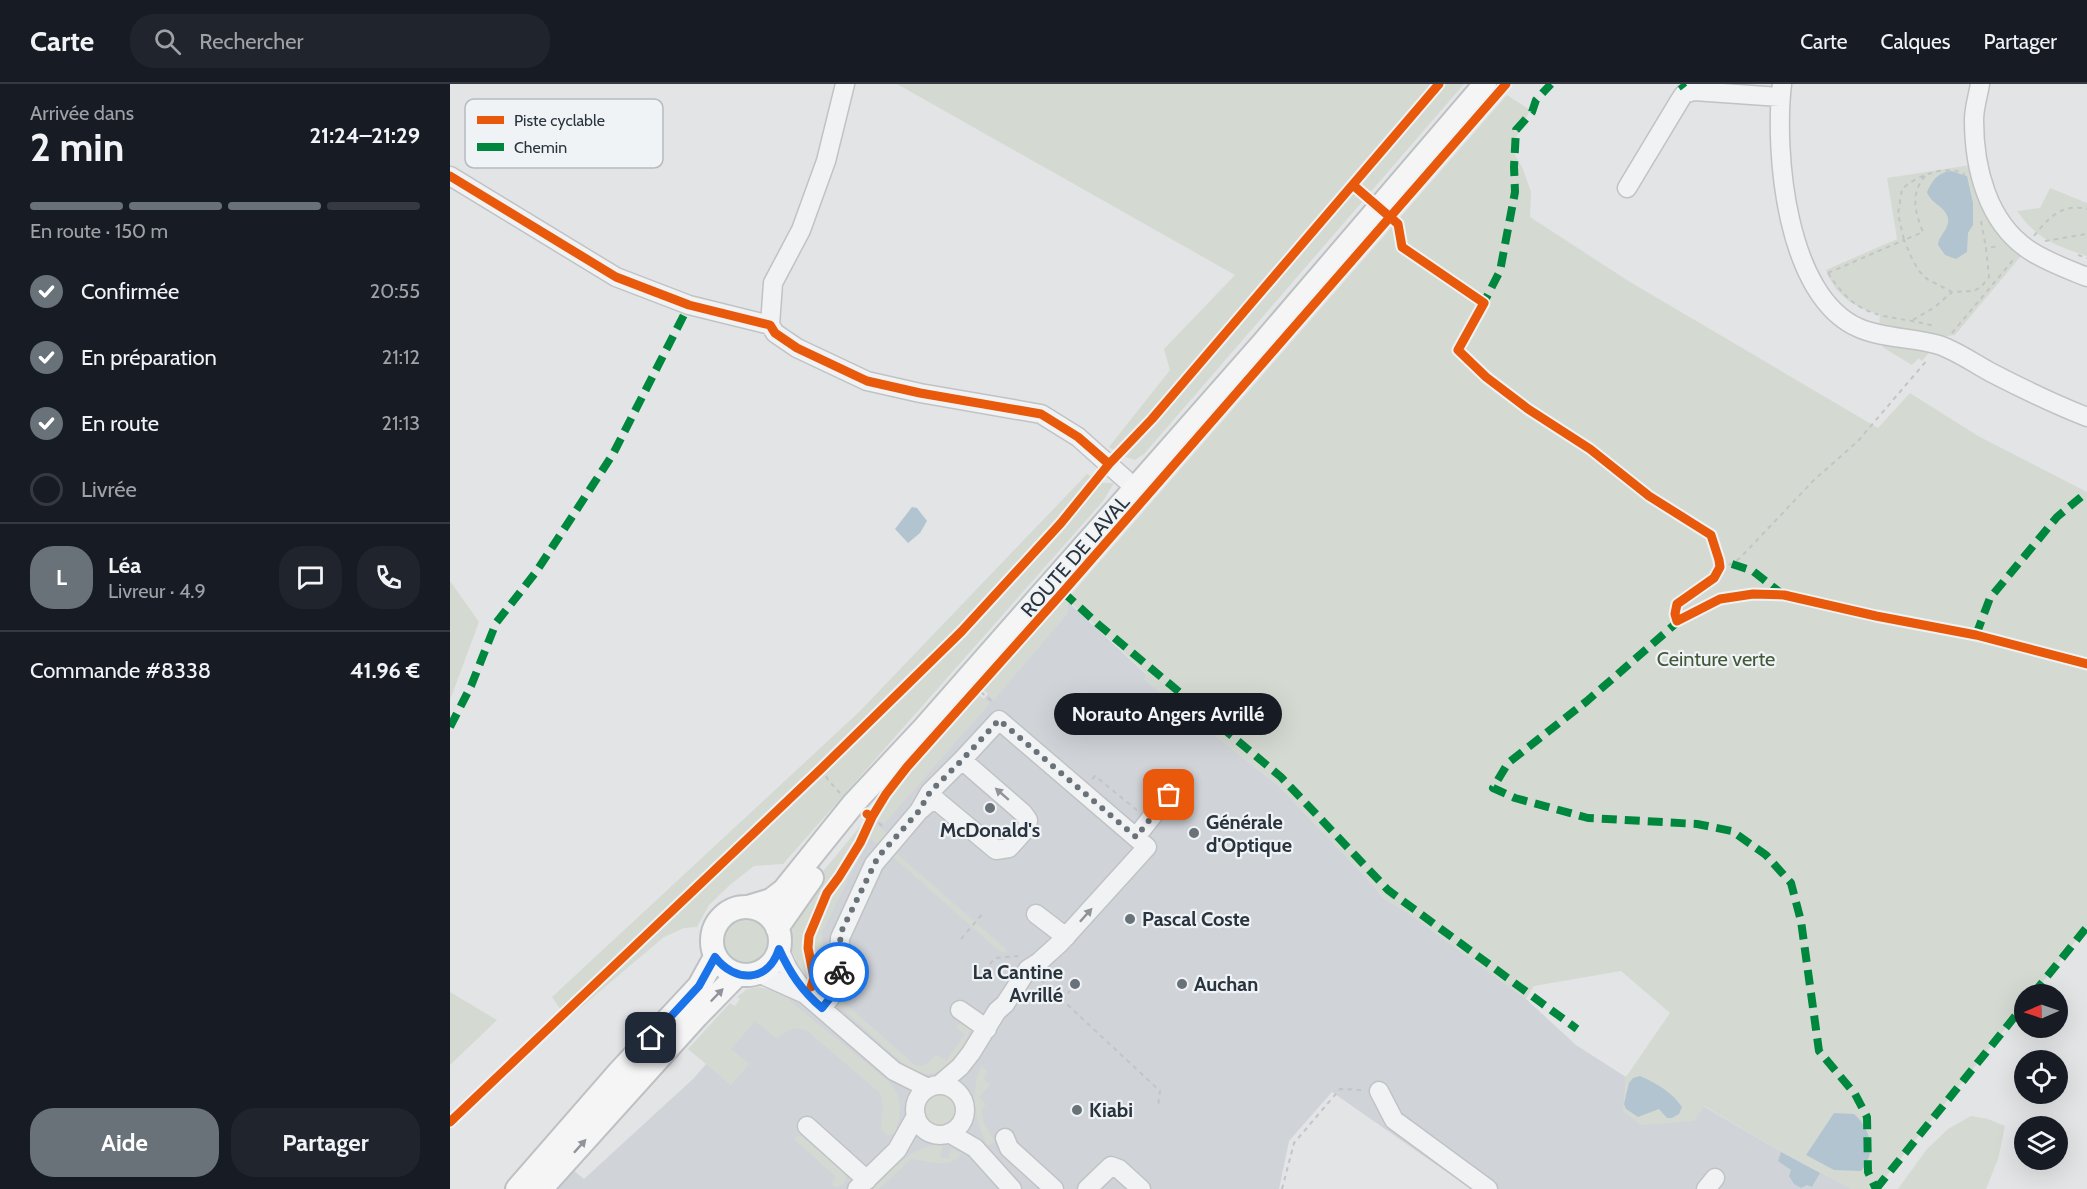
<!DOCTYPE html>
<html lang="fr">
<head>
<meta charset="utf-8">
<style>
  :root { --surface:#171b24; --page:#20242c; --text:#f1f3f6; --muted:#9ea1a6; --line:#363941; --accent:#6a7279 }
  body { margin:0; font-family:Cabin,sans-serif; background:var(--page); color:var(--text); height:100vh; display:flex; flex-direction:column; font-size:22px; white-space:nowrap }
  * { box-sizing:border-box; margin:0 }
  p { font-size:20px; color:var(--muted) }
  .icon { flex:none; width:33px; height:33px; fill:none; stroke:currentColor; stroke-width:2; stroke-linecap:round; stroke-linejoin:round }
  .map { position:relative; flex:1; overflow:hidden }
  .drawer { display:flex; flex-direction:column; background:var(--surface); width:450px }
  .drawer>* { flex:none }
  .needle { width:39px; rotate:268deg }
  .controls { position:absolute; left:1564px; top:900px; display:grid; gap:12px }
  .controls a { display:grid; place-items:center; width:54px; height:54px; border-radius:50%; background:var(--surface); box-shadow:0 6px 24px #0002; font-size:30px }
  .pin { position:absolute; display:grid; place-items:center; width:51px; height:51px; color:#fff; margin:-26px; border-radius:12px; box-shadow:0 3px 9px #0006 }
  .courier { position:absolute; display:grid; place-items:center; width:60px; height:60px; margin:-30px; border:4px solid #1a73e8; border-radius:50%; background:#fff; color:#222; box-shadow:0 2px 8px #0007 }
  .bubble { position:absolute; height:42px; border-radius:21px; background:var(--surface); box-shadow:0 6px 24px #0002; font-size:20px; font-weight:800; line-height:42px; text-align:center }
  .headline em { font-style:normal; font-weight:800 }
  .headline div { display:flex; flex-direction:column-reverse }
  .headline { display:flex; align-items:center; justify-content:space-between; height:102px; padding:0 30px }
  h1 { font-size:39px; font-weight:800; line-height:45px }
  .bar { display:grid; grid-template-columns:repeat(4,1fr); gap:9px 6px; align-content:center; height:72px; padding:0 30px }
  .bar i { height:8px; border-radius:4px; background:var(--line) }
  .bar .on { background:var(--accent) }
  .bar p { grid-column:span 4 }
  .line { display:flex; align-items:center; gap:15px; padding:0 30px; border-top:2px solid var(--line) }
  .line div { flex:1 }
  .round { display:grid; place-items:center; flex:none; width:63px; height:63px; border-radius:24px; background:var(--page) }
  ol { padding:0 30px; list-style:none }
  li { display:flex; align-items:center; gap:18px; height:66px }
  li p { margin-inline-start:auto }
  li .icon { padding:6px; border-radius:50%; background:var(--accent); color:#fff; stroke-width:4 }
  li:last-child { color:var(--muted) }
  li i { width:33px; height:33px; border:3px solid var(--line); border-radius:50% }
  .button { display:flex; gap:12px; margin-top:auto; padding:12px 30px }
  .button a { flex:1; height:69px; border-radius:24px; background:var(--accent); color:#fff; font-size:24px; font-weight:800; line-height:69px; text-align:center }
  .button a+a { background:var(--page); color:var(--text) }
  header { display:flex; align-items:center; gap:36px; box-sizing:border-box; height:84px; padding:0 30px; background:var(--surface); border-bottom:2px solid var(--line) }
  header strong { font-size:28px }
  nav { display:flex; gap:33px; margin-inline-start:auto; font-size:21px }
  .search { width:420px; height:54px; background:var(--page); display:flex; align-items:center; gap:15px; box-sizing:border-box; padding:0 21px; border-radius:24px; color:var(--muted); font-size:22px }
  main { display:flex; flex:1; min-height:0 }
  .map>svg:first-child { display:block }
</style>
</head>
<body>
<header>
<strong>Carte</strong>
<div class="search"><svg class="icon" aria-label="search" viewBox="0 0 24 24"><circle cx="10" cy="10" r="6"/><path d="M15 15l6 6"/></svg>Rechercher</div>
<nav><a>Carte</a><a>Calques</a><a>Partager</a></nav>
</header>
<main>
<section class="drawer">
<div class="headline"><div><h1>2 min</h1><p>Arrivée dans</p></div><em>21:24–21:29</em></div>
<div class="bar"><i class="on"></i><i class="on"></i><i class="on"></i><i></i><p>En route · 150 m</p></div>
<ol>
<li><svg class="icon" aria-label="check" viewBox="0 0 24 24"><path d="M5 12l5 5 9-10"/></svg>Confirmée<p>20:55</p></li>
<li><svg class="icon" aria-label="check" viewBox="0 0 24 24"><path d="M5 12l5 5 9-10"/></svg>En préparation<p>21:12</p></li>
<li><svg class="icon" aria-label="check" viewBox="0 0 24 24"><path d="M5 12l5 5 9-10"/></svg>En route<p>21:13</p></li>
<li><i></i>Livrée</li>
</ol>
<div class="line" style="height:108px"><b class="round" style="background:var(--accent);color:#fff">L</b><div><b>Léa</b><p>Livreur · 4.9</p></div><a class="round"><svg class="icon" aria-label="chat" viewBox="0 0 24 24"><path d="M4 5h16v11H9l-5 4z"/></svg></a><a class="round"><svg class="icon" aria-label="phone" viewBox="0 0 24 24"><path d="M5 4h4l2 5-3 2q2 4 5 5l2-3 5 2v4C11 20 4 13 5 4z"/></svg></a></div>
<div class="line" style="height:78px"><div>Commande #8338</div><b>41.96 €</b></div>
<div class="button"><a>Aide</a><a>Partager</a></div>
</section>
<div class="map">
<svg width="1637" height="1105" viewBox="0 0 1637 1105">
  <rect width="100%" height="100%" fill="#e2e4e6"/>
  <path fill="#d0d4d9" d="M618 518 697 591 694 595 829 702 921 799 933 814 957 828 1076 915 1126 961 1176 993 1174 1027 1192 1041 1253 1022 1323 1063 1402 1105H1021L882 1008 839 1057 829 1105H104L122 1085 134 1095 244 994 370 848 419 747Z"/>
  <path fill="#d4dad2" d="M447 0H1014L694 370 685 376 673 372 659 363 720 286 714 265 785 191Z
    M1057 11 1080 26 1061 64 1073 85 1081 108 1080 133 1180 198 1428 344 1460 309 1528 352 1637 408V843L1583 910H1575V920L1426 1105H1402L1323 1063 1254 1022 1244 1037 1192 1041 1173 1027 1176 993 1220 929 1171 887 1084 902 1076 915 957 828 933 814 921 799 829 702 694 595 697 590 618 516V529L544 616 532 604 613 509 618 514 625 506Z
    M1521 81 1547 142 1571 172 1505 251 1489 253 1429 243 1430 230C1405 225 1385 211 1376 186L1447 155 1437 94Z
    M1600 104 1637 119V172C1606 162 1587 155 1567 127L1590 124Z
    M1434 257 1482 265 1472 277 1469 274 1462 281 1434 264 1432 262Z
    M637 390 654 399H664L653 417 333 780 304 782 281 800 259 821 247 843 234 844 214 853 117 935 102 913 409 628Z
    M0 497 29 538 0 616Z
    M526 609 540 619 434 740 426 733 440 708Z
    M417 734 403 768 370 818 355 855 353 863 361 892 360 899 354 891 342 868 341 850 351 814Z
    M422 737 438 750 429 760 419 754 372 848 377 905 374 910 365 902 367 896 359 865 363 844 379 809 396 787Z
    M445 768 557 866 555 869 548 866 442 772Z
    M270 856a24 24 0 1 1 48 0a24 24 0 1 1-48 0Z
    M309 903 329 908 438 997C453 1013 452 1029 445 1049L437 1052 431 1045C431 1033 435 1020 430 1009L356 946 343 944 326 954 305 937 281 965 299 980 281 1001 238 965 280 919 285 922 290 915 287 913 297 905Z
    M0 908 47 936 0 981Z
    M390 915 465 981 474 982 487 971 496 977 515 950 506 944 508 941 517 940 520 946C513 965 498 990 475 990 468 989 462 985 457 983L387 920Z
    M532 982 538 988 533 995 540 1001 529 1013 536 1020 531 1026 534 1040 545 1058 538 1061C525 1039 519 1006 532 982Z
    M471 1025a17 17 0 1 1 34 0a17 17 0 1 1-34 0Z
    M1521 1032 1538 1035 1555 1042 1548 1075 1536 1105H1448L1477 1065 1498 1045Z
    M348 1052H351L395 1090 396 1096 393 1101 386 1103 381 1100 386 1093 344 1055Z
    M490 1061 493 1062 490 1073 499 1075 501 1065 511 1069C502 1087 477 1076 461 1075L429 1105H423C443 1086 460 1062 490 1061Z"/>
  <path fill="#b2c4cf" d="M1501 87 1517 92 1523 119V141L1518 149 1517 168 1506 175 1495 171 1488 161C1488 152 1500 145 1498 134 1495 122 1481 120 1477 108 1482 97 1488 88 1501 87Z
    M462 423 467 424 477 437 470 449 458 459 445 445Z
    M1190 992C1206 999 1222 1008 1232 1023L1229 1030 1222 1034H1217L1209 1025 1188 1033 1176 1025 1174 1020 1179 999 1183 994Z
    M1384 1029 1404 1030C1421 1045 1427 1069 1411 1087L1384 1086 1356 1071Z
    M1331 1068 1370 1089 1362 1103 1357 1101 1351 1104 1344 1100 1339 1092 1341 1086 1328 1077Z"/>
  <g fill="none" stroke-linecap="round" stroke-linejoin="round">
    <defs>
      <path id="minor" d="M395 0 376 77 351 146 323 199 320 241 325 249 347 264 417 297 470 309 591 330 628 353 685 404
        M1332 0C1324 68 1336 213 1409 244 1434 255 1463 253 1489 261 1507 267 1525 280 1542 289 1573 305 1604 320 1637 333
        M1530 0C1528 12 1524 24 1524 36 1524 83 1537 138 1579 166 1597 178 1617 185 1637 193
        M0 92 166 193 239 221 320 241
        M1177 104 1230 16 1234 10 1244 7 1330 13
        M469 727 480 708 512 676 549 636 697 763 610 859 589 878 578 885 555 920 547 927 521 969 510 983 489 1001
        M686 753 719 711
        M586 830 616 853
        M329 865 338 885 354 908
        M308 889 355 910 444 987 478 1004
        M372 924 388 904 390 854 424 780 469 727 482 716H486L546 766 559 764 577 744 578 736 573 729 512 676
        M510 926 537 945
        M465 1026a25 25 0 1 1 50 0a25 25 0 1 1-50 0Z
        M929 1007 944 1036 1038 1105
        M357 1042 417 1096
        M499 1049 525 1064 562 1105
        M555 1054 559 1064 604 1105
        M407 1105 447 1066 466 1032
        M637 1105 661 1082 669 1085 691 1105
        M1256 1105 1265 1094"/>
      <path id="major" d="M262 857a34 34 0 1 1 68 0a34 34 0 1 1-68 0Z
        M298 823 321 816 334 806 404 719 474 644 813 259 1035 0
        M327 844 362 794
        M67 1105 169 988 249 902 265 873
        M91 1105 247 932 287 891"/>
    </defs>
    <use href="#minor" stroke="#c0c2c4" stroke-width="21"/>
    <use href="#major" stroke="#bec1c3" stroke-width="26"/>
    <path stroke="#c2c4c6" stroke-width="2" stroke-dasharray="4.5 4.5" stroke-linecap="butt" d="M1475 92C1460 110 1465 128 1473 148L1454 156 1448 130 1452 105C1466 92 1496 80 1515 90
      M1531 137 1536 164
      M1584 152C1598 134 1612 119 1637 125
      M1595 157 1637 150
      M1628 171 1637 174
      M1378 189 1454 156 1463 177 1470 188 1477 195 1502 208 1524 207 1532 202 1539 193 1536 164 1550 162
      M1378 189C1410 239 1435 229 1485 242
      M1463 236 1485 223 1502 208
      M1502 249 1564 175
      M1270 483 1282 480 1290 474 1364 396 1408 357 1478 275
      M531 608 545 620
      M372 684 378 696 390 709
      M642 695 645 692 688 727
      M422 733 433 743
      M511 855 534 828
      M540 880 545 874 568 872
      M591 896 710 1007 708 1023
      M612 916 620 907
      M832 1105 844 1059 890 1005 913 1006"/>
    <use href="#minor" stroke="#f0f2f3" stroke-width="18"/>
    <use href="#major" stroke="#f5f5f6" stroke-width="22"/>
    <path stroke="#00873e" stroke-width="8" stroke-dasharray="15 8" stroke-linecap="butt" d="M1231 0 1234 4
      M1031 224 1050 187 1065 108 1064 83 1066 46 1082 28 1086 16 1101 0
      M1282 480 1303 487 1332 510
      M613 508 649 541 831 693 938 806 1127 945
      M1231 535 1137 617 1058 679 1043 704 1065 714 1138 734 1247 740 1282 747 1316 771 1341 799 1351 837 1369 967 1405 1010 1417 1033 1418 1088 1426 1105
      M1526 551 1540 514 1607 433 1637 408
      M0 643 21 602 46 539 86 488 163 370 239 221
      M1583 910 1637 843
      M1426 1105 1575 920"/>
    <defs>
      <path id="cycleway" d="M0 92 166 193 239 221 320 241 325 249 347 264 417 297 470 309 591 330 628 353 659 380
        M903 101 948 140 952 163 1034 219 1008 266 1036 293 1078 325 1140 365 1199 412 1261 451 1269 476 1270 483 1264 494 1227 520 1225 530 1227 537 1270 515 1303 510 1334 511 1426 532 1526 551 1637 580
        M422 733 436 710 457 683 613 508 1056 0
        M361 903 364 894 358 864 359 852 377 809 389 793 410 759 422 733 417 730
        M0 1038 372 684 511 548 611 439 659 380 702 335 989 0"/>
    </defs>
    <use href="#cycleway" stroke="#eff3f5" stroke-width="13"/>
    <use href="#cycleway" stroke="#e8590c" stroke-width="9"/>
  </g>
  <defs><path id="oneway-solid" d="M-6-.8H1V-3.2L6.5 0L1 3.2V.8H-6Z" transform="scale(1.5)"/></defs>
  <g fill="#8d9398">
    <use href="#oneway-solid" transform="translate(552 710) rotate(-139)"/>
    <use href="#oneway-solid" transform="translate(636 831) rotate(-48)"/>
  </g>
  <g fill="#90949a">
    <use href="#oneway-solid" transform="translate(267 911) rotate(-46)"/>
    <use href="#oneway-solid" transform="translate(130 1062) rotate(-48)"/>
  </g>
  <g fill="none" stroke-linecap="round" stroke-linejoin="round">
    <path stroke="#6a7279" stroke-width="6" stroke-dasharray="0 10.8" d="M389 888V863L392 846 428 773 469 727 480 708 512 676 549 636 686 753 719 711"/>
    <path stroke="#1a73e8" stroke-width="8" d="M201 954 249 902 265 873C285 899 318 899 329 865 340 889 352 907 372 924L388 904 389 888"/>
  </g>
  <g fill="#6a7279" stroke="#eff3f5" stroke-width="2">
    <circle cx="540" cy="724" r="6"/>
    <circle cx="744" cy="749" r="6"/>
    <circle cx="680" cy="835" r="6"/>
    <circle cx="625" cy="900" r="6"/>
    <circle cx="732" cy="900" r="6"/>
    <circle cx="627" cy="1026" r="6"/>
  </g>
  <g text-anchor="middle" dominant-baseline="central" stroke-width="4.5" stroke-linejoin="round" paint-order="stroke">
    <g font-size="20" fill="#2a343e" stroke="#eff3f5">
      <text transform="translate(625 472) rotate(-49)">ROUTE DE LAVAL</text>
    </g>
    <g font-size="20" fill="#435839" stroke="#eff3f5">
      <text x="1266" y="575">Ceinture verte</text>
    </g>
    <g font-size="20" font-weight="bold" fill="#2a343e" stroke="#eff3f5" text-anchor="start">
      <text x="756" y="738">Générale<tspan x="756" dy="23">d'Optique</tspan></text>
      <text x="540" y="746" text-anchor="middle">McDonald's</text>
      <text x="692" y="835">Pascal Coste</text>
      <text x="613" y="888" text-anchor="end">La Cantine<tspan x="613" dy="23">Avrillé</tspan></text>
      <text x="744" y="900">Auchan</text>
      <text x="639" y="1026">Kiabi</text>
    </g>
  </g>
  <rect x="15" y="15" width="198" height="69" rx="9" fill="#eff3f5" stroke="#b4babe" stroke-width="1.5"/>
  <rect x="27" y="32" width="27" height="8" fill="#e8590c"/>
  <rect x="27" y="59" width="27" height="8" fill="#00873e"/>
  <g font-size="16" fill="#2a343e">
    <text x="64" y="42">Piste cyclable</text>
    <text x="64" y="69">Chemin</text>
  </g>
</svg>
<div class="controls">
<a><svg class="needle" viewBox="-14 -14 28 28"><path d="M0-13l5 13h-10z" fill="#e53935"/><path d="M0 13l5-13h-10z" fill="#9ea1a6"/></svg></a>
<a><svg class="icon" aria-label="locate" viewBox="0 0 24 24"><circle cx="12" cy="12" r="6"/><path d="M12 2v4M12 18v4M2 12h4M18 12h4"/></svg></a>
<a><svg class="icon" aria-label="layers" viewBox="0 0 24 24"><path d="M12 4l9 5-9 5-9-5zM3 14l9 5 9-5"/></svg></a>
</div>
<div class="pin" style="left:719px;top:711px;background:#ea580c"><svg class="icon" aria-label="bag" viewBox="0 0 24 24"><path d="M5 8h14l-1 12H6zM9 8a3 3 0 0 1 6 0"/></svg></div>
<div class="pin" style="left:201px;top:954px;background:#1f2937"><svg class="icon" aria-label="home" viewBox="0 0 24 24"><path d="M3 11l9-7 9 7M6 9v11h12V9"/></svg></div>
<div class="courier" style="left:389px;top:888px"><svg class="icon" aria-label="bike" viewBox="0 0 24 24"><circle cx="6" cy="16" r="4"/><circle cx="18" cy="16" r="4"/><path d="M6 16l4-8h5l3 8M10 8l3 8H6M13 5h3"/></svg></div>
<div class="bubble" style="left:604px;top:609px;width:228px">Norauto Angers Avrillé</div>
</div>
</main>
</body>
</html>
